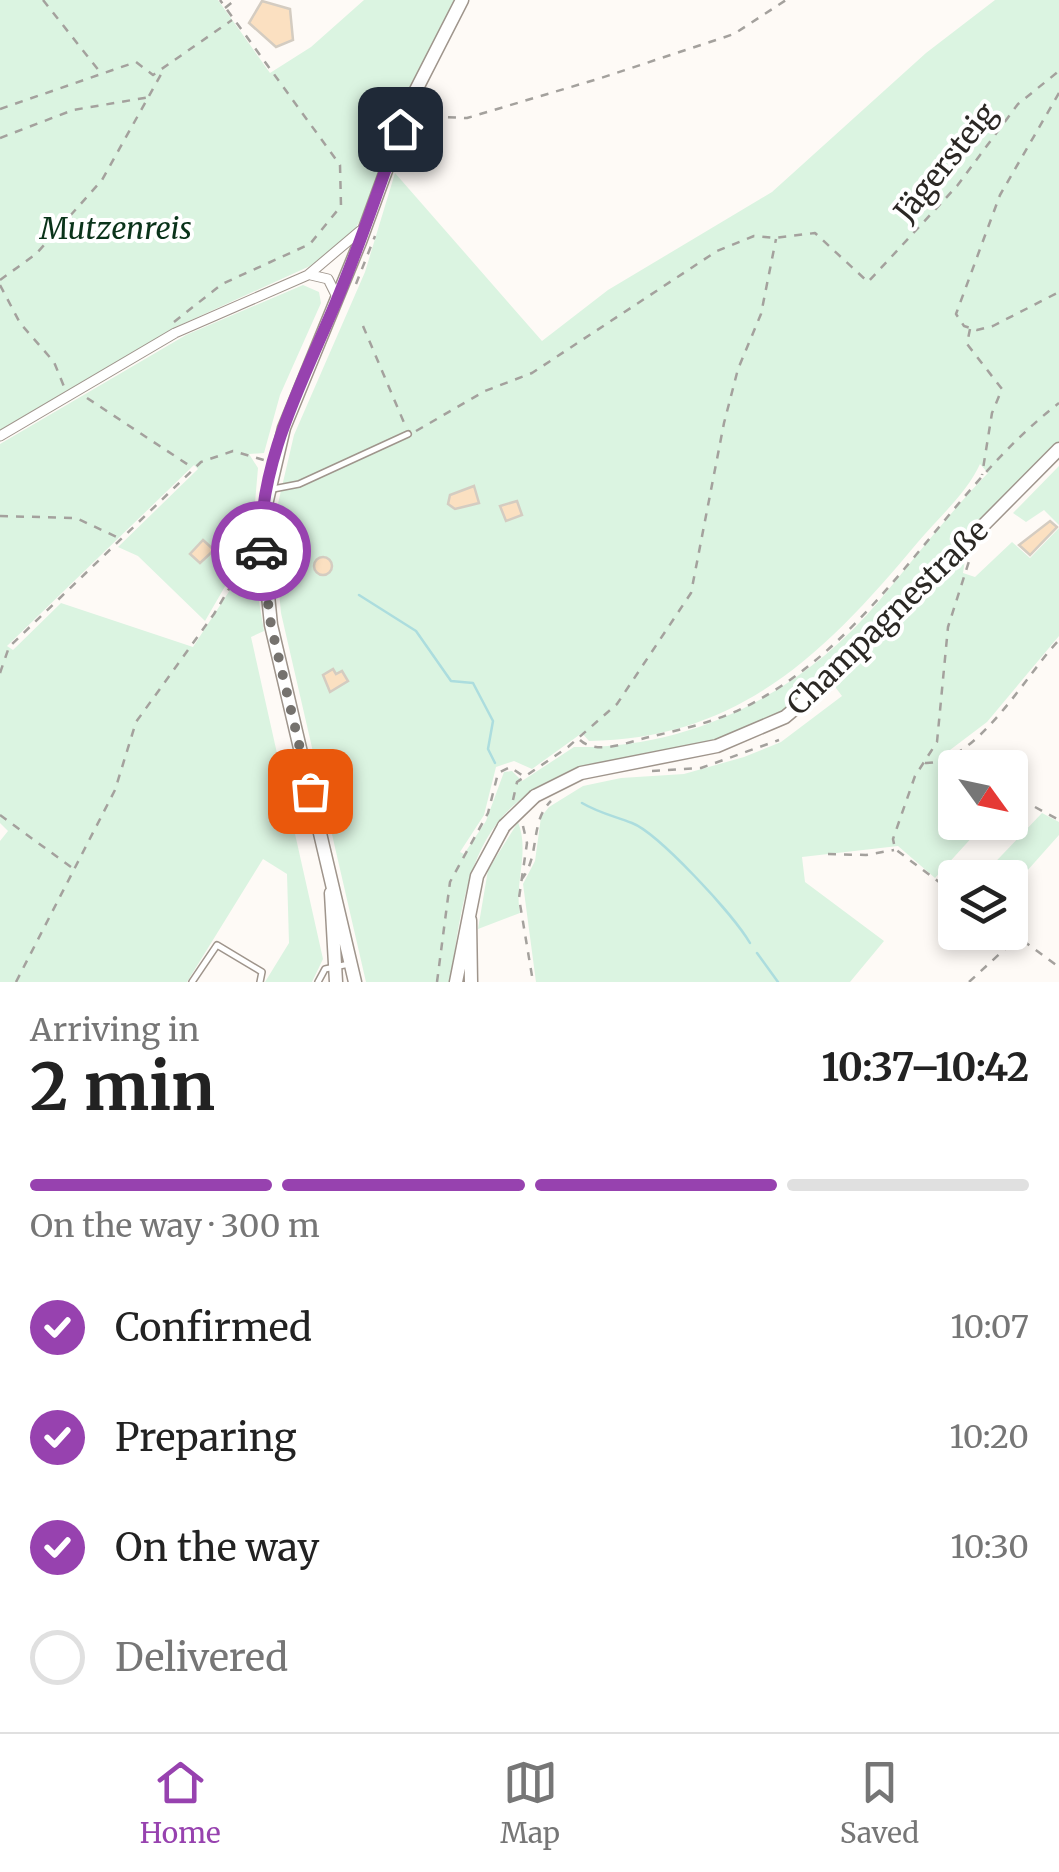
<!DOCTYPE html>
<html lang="en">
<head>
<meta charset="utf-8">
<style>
  :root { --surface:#fff; --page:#f6f6f6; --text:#222; --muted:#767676; --line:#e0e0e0; --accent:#9742af }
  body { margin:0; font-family:Merriweather,serif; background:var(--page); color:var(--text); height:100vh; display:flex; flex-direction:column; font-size:38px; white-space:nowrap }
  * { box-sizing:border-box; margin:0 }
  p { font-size:32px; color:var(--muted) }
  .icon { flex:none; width:55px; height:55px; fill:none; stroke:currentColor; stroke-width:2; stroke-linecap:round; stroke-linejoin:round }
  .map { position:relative; height:982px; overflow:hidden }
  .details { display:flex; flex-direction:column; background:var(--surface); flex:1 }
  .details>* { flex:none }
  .needle { width:65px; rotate:123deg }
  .buttons { position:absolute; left:938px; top:750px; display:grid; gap:20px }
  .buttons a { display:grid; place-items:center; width:90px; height:90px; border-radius:10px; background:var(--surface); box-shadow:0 5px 15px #0003; font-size:50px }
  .pin { position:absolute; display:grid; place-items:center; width:85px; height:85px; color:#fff; margin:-42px; border-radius:20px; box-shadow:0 5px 15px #0006 }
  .courier { position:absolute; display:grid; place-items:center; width:100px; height:100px; margin:-50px; border:8px solid #9742af; border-radius:50%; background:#fff; color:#222; box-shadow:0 2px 12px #0007 }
  .summary em { font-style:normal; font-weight:700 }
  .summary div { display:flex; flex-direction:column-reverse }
  .summary { display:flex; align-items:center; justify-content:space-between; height:170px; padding:0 30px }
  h1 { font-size:65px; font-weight:700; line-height:75px }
  .bar { display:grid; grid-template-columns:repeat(4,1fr); gap:15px 10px; align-content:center; height:120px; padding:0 30px }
  .bar i { height:12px; border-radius:8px; background:var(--line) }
  .bar .current { background:var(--accent) }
  .bar p { grid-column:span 4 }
  ol { padding:0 30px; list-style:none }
  li { display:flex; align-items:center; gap:30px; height:110px }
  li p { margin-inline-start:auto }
  li .icon { padding:10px; border-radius:50%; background:var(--accent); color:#fff; stroke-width:4 }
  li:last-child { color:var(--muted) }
  li i { width:55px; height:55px; border:5px solid var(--line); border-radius:50% }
  .dock { display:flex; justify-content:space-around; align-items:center; height:140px; border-top:2px solid var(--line); background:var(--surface); font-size:28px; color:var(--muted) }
  .dock a { display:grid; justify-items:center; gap:5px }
  .dock .current { color:var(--accent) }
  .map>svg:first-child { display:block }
</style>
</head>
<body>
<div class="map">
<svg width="1059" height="982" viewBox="0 0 1059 982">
  <rect width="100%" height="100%" fill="#fefaf6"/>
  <path fill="#dbf4e1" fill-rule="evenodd" d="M0 0H218L270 73 311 47 364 0H457L421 67 365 212 352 234 321 261 178 326 0 430Z
    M995 0H1059V442C1001 498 944 557 887 615 857 645 828 679 794 704 752 733 700 745 651 753 495 779 468 832 451 982H366L281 613 273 525 294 435 365 272 395 173 542 341 608 290 772 192 926 53ZM980 464 988 473C949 513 915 558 879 601 803 692 692 749 574 747L522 781 512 771 504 772 486 821 464 854 460 852 484 815 496 767 514 761 532 769 582 733 589 741C741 739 827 651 918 542 938 518 967 493 980 464Z
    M303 285 319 292 321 303 280 395 264 453 249 454 258 468 251 549 238 564 205 621 138 556 118 547 198 469 194 465 7 646 13 650 61 603 193 647 241 573 249 568 254 572 264 631 251 637 323 959 312 982H265L289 943 287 874 263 859 187 982H0V841L8 831 0 823V444L186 335Z
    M1059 466V525L1044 510 1026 522 1013 513Z
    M1059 528V636L987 722 946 753 967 767 955 768V822L985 823 935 878 898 846 802 857 805 882 884 941 850 982H536L523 884 535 861 541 817 549 807 583 786 621 778 684 774 744 757 781 742 842 696 833 684 960 556 965 560 963 573 975 577 1012 542 1030 558Z
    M1042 813 1059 822V835L1010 890V878L981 877Z
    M518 822C530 852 514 882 520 913L478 929 488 870Z"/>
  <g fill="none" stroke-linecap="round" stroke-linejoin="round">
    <path stroke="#acddde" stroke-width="2.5" d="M359 595 416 631 451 681 473 683 493 721 488 749 495 763
      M582 803C599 813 614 816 632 823 658 833 734 915 750 943
      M757 953 778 982"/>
  </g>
  <path fill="#fbe0c1" stroke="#d4ccc1" stroke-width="2.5" d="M262 1 290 9 293 40 276 47 249 23Z
    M474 486 479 503 455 509 448 504 450 495Z
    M517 501 522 515 506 521 500 506Z
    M1050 521 1057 527 1030 555 1019 545Z
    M203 540 214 550 200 563 190 554Z
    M314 566a9 9 0 1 1 18 0a9 9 0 1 1-18 0Z
    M333 669 336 674 342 671 348 681 330 692 323 675Z"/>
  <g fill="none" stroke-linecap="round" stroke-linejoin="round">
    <defs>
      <path id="lane" d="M273 489 299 484 408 434
        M192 982 217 945 262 972 260 982
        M318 982 325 969 349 964"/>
      <path id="street" d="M311 275 328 279 337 297
        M0 436 175 333 308 275 360 231"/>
      <path id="secondary" d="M535 796 581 773 717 746 785 717 834 676 1059 449
        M331 893 336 982
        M470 920 471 982
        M355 982 271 625 261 526 284 428 360 242 414 94 462 0
        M456 982 477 876 504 826"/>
    </defs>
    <use href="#lane" stroke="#9f958c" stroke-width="8"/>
    <use href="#street" stroke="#9f958c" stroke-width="11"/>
    <use href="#secondary" stroke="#9f958c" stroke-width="15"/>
    <path stroke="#a4a19d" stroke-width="2.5" stroke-dasharray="8 8" stroke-linecap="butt" d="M43 0 100 72
      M225 8 235 0
      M1059 93 1000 195 956 314 964 326 977 330 993 326 1059 292
      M0 109 136 62 153 75 232 20
      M416 116 467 118 601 78 734 34 786 0
      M0 138 73 110 150 97
      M0 280 36 254 102 180 164 69
      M356 284 375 236
      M0 285 20 323 54 362 65 389
      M174 322 222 284 310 244 341 206 340 165 220 0
      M363 326 405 425
      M970 329 967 344 1002 389 992 413 982 475
      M87 398 193 468
      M416 431 485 391 532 373 717 251 754 236 775 238 815 233 868 282 957 186 1018 104 1059 71
      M0 516 76 518 121 539
      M0 673 9 647 201 462 233 451 267 461
      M580 740C596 755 626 743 645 738 679 730 716 722 747 706 879 639 945 491 1059 403
      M925 763C976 765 1028 672 1059 640
      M652 771 701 768 779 740
      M513 800 517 782 568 747 617 704 691 593 724 423 738 369 761 314 776 239
      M1035 807 1059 820
      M0 815 75 870
      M523 826 527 843 519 898 533 982
      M828 854 866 855 894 850
      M521 880C541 856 529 822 551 801
      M955 894 895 849 893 839 915 776 937 742 948 627 971 555
      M1010 931 1059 967
      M16 982 115 790 136 722 214 614 242 567 252 560
      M437 982 450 882 488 813 498 773 510 767 523 776
      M969 982 1018 937"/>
    <use href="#lane" stroke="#fff" stroke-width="5"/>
    <use href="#street" stroke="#fff" stroke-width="9"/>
    <use href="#secondary" stroke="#fff" stroke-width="12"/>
    <defs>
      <path id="secondary-bridge" d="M504 826 535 796"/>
    </defs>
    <use href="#secondary-bridge" stroke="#9f958c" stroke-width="15" stroke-linecap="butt"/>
    <use href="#secondary-bridge" stroke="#fff" stroke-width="12"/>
  </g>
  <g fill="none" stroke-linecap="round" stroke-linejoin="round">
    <path stroke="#75726e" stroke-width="10" stroke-dasharray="0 18" d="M261 551 271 625 310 791"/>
    <path stroke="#9742af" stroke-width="12" d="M261 551C258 463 303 381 336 302 360 245 379 187 400 129"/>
  </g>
  <g text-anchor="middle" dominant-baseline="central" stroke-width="8" stroke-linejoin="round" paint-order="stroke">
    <g font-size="30" fill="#2b2824" stroke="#fff">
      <text transform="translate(945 162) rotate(-51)">Jägersteig</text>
      <text transform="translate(887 617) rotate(-44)">Champagnestraße</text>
    </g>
    <g font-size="30" font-style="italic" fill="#0a331a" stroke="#fff">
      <text x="116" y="228">Mutzenreis</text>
    </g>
  </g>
</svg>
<div class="buttons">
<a><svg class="needle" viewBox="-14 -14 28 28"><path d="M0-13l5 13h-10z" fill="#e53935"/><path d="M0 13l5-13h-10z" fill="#767676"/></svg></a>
<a><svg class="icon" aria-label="layers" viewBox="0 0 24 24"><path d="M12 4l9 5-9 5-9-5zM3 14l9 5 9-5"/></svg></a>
</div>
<div class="pin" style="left:310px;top:791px;background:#ea580c"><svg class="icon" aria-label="bag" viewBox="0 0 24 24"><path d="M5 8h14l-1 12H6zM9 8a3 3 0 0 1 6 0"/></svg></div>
<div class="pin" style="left:400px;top:129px;background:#1f2937"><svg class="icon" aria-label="home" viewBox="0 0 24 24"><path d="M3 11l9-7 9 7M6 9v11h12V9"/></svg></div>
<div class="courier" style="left:261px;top:551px"><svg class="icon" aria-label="car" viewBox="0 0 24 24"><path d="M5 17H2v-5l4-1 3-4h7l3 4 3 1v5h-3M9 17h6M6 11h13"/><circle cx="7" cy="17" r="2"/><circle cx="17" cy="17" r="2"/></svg></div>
</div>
<section class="details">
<div class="summary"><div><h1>2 min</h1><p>Arriving in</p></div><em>10:37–10:42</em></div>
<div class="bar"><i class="current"></i><i class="current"></i><i class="current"></i><i></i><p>On the way · 300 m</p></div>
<ol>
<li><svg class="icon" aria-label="check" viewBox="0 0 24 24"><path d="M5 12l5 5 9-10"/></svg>Confirmed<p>10:07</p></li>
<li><svg class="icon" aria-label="check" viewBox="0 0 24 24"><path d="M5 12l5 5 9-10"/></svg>Preparing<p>10:20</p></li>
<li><svg class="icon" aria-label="check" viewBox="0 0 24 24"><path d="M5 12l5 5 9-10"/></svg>On the way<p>10:30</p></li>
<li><i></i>Delivered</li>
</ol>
</section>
<nav class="dock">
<a class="current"><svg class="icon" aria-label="home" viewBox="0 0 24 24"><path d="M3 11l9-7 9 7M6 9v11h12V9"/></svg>Home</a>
<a><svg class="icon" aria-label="map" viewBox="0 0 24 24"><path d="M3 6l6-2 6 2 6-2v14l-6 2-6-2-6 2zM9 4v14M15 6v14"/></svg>Map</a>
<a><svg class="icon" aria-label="saved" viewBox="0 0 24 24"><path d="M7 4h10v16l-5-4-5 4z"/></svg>Saved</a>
</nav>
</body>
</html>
